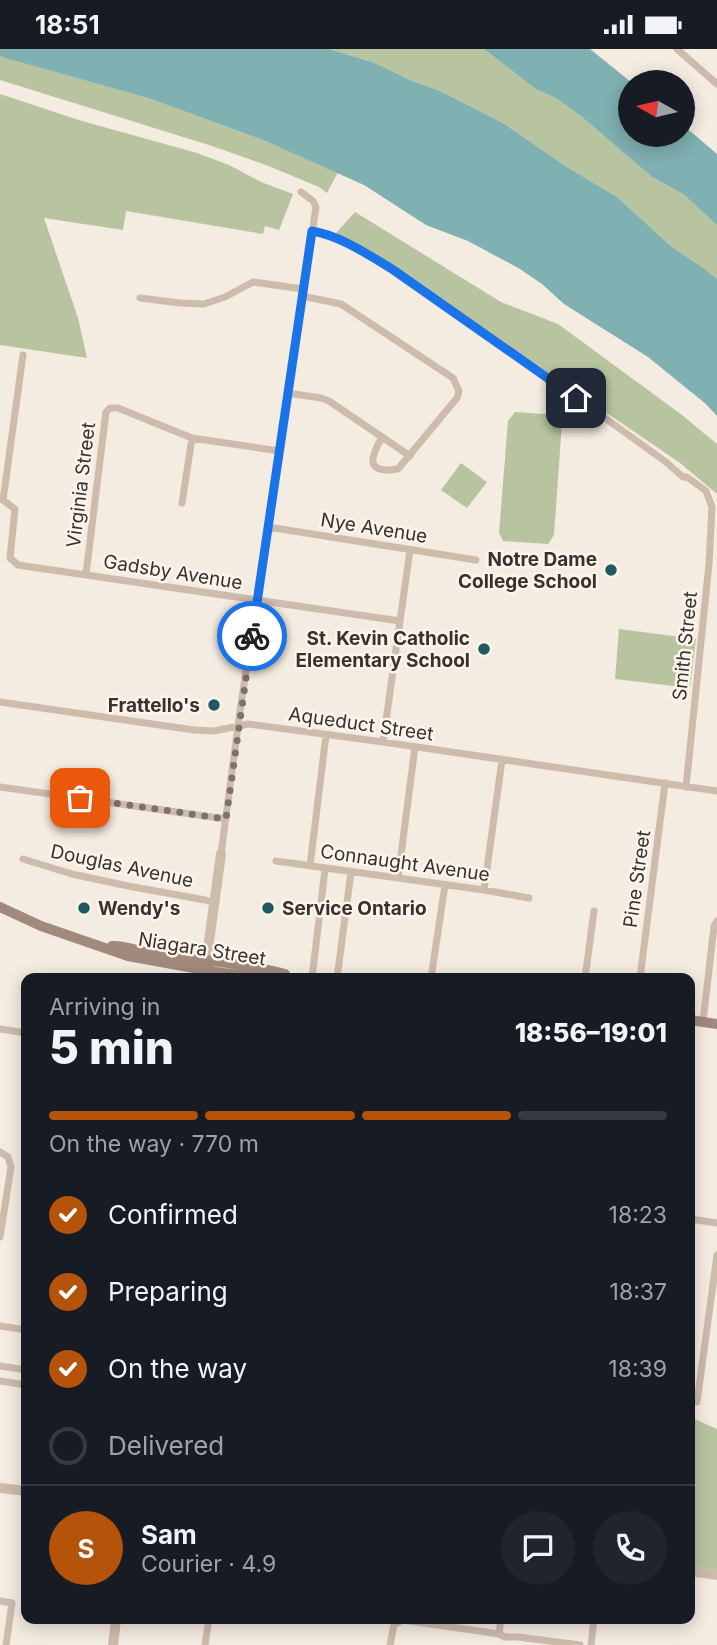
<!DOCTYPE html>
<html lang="en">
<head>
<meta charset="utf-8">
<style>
  :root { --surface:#171b24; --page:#20242c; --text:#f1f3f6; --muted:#9ea1a6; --line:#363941; --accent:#b45309 }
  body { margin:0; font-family:Inter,sans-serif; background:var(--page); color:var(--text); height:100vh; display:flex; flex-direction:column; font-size:26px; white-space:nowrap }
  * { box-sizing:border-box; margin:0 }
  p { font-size:23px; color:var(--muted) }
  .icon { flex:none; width:38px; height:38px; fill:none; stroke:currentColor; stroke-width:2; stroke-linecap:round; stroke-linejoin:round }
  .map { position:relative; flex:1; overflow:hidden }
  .side { position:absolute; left:21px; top:924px; width:674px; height:651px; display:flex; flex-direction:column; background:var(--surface); border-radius:14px; box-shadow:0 4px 18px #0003 }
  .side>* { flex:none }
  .needle { width:46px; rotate:278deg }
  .tools { position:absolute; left:618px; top:21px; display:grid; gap:14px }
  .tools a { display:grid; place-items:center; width:77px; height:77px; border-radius:50%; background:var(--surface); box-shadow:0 4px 18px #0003; font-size:35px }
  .pin { position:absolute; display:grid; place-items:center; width:60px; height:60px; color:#fff; margin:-30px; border-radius:14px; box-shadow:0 4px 10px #0006 }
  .courier { position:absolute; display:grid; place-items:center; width:70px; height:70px; margin:-35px; border:5px solid #1a73e8; border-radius:50%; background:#fff; color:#222; box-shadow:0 2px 9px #0007 }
  .head em { font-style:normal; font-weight:800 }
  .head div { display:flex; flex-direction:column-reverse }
  .head { display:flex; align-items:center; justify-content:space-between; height:119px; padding:0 28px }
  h1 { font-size:46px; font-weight:800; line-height:52px }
  .bar { display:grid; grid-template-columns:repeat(4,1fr); gap:10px 7px; align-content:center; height:84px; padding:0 28px }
  .bar i { height:9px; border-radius:5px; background:var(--line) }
  .bar .current { background:var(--accent) }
  .bar p { grid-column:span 4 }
  .line { display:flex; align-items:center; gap:18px; padding:0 28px; border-top:2px solid var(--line) }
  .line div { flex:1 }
  .round { display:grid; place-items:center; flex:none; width:74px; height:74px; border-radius:37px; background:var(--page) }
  ol { padding:0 28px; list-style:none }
  li { display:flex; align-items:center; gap:21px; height:77px }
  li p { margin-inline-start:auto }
  li .icon { padding:7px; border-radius:50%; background:var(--accent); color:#fff; stroke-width:4 }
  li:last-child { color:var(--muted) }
  li i { width:38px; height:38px; border:4px solid var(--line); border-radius:50% }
  .status { display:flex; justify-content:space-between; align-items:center; height:49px; padding:0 35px; background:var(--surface); direction:ltr }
  .status svg { height:19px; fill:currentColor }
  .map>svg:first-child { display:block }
</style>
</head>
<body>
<div class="status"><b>18:51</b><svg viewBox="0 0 49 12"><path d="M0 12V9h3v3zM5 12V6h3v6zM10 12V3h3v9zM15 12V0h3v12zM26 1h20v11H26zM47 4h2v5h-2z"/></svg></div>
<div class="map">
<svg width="717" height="1596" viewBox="0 0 717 1596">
  <rect width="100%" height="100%" fill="#f4ebe1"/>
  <path fill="#b8c4a0" d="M329 0H484L537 41 556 49 582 68 652 128 683 145 717 176V230L702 218 672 198 617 148 567 118 503 74 438 41 412 32 375 14Z
    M0 7 148 49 268 93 338 123 327 144 319 138 266 116 212 97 0 31Z
    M0 45 82 72 197 104 229 116 261 133 293 145 279 181 265 177 263 185 126 162 123 181 44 169 78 269 87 309 0 296Z
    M355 163 501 253 558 275 682 366 717 395V445L680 414 532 313 336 184Z
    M515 363 558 366 562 373 554 486 548 495 503 492 499 484 508 372Z
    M461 414 487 433 467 459 441 441Z
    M619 580 696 590 690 639 615 630Z
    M690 1368 717 1380V1521L690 1517Z"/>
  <path fill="#7fb0b2" d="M0 0H329L375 14 412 32 438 41 503 74 567 118 617 148 672 198 702 218 717 230V367L706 355 648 308 564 255 542 235 520 220 468 192 426 176 364 136 268 93 148 49 2 8 0 7Z
    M484 0H590L631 33 630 86H682L683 76 717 105V176L683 145 652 128 582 68 556 49 537 41Z"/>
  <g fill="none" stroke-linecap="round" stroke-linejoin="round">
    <path stroke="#cdbbac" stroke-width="7" d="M677 0 717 35
      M312 182C341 187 367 205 392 220L598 364 666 413 683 428H687L706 442 712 458 709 515 686 738
      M302 247 341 255 453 329 459 342 457 349 398 420C365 425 370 409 382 388
      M140 249 180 254 204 255 225 248 253 233 303 240
      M288 344 321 349 329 352 410 407
      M0 450 3 451 15 460 10 509 18 516 400 572
      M3 451 23 306
      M182 454 192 389
      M268 478 476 511
      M86 525 106 363 110 359H118L192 389 279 402
      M0 653 194 681 214 682 248 675 383 693 717 742
      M383 693 410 501
      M0 738 226 770
      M221 805 240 662 316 158 313 152 301 143
      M23 810 72 825 128 837 205 851 215 854
      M276 812 484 841 529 849
      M310 817 326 686
      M398 829 415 698
      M484 841 502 711
      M312 929 325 820
      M337 929 351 823
      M431 929 445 836
      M585 929 594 862
      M640 929 665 734
      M703 973 714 877 717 872
      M0 980 26 984
      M0 1103 8 1108 11 1118 0 1188
      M690 1170 717 1174
      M0 1277 26 1281
      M0 1317 26 1321
      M0 1332 26 1336
      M697 1353 717 1206
      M0 1552 12 1554 6 1596
      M499 1585 501 1570
      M205 1596 209 1570
      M390 1596 394 1576 403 1571 499 1585 505 1588H518L580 1596
      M591 1596 594 1570"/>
    <path stroke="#cdbbac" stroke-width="10" d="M204 929 221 805
      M0 1439 26 1442
      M690 1522 717 1526
      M113 1596 116 1570"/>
    <path stroke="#a18a7d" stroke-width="10" d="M0 858 41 877 128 907 216 923 262 929H316
      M112 897C124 896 137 902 149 904 195 910 241 914 285 925
      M690 971 717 975"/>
  </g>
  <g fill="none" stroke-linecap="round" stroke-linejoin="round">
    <path stroke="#7c716b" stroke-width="7" stroke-dasharray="0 12.6" d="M80 749 226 770 252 587"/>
    <path stroke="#1a73e8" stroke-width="9" d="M252 587 312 182C341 187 367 205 392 220L576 349"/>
  </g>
  <g fill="#1f5a5e" stroke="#fbf5ee" stroke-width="2.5">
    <circle cx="611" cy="521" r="7"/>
    <circle cx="484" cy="600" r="7"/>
    <circle cx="214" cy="656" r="7"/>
    <circle cx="84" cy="859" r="7"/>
    <circle cx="268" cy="859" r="7"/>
  </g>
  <g text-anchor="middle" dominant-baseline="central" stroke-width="5" stroke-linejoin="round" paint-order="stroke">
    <g font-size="19" fill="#3b302b" stroke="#fbf5ee">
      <text transform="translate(81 436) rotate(-83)">Virginia Street</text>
      <text transform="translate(374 479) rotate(9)">Nye Avenue</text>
      <text transform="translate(173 523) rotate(9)">Gadsby Avenue</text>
      <text transform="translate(685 597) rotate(-84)">Smith Street</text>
      <text transform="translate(361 675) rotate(8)">Aqueduct Street</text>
      <text transform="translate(405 814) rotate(8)">Connaught Avenue</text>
      <text transform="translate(122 817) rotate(12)">Douglas Avenue</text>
      <text transform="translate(637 830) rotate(-82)">Pine Street</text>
      <text transform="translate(202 900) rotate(9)">Niagara Street</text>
    </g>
    <g font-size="19" font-weight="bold" fill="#3b302b" stroke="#fbf5ee" text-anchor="end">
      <text x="597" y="510">Notre Dame<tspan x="597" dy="22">College School</tspan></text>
      <text x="470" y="589">St. Kevin Catholic<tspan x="470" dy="22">Elementary School</tspan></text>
      <text x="200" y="656">Frattello's</text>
      <text x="98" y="859" text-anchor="start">Wendy's</text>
      <text x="282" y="859" text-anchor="start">Service Ontario</text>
    </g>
  </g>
</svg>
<div class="tools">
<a><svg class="needle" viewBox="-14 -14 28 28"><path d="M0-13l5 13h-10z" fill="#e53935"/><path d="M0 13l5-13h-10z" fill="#9ea1a6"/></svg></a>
</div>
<div class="pin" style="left:80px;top:749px;background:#ea580c"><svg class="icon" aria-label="bag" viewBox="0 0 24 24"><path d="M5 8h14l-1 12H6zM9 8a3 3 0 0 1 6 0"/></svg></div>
<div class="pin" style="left:576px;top:349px;background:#1f2937"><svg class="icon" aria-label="home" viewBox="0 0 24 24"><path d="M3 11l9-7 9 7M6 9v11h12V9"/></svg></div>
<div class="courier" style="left:252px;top:587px"><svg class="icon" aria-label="bike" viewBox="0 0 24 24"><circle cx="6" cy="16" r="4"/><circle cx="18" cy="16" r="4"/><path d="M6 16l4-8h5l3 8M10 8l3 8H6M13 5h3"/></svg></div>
<section class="side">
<div class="head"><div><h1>5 min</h1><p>Arriving in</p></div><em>18:56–19:01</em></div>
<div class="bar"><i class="current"></i><i class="current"></i><i class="current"></i><i></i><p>On the way · 770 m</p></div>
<ol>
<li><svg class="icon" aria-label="check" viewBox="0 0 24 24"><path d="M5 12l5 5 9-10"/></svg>Confirmed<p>18:23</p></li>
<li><svg class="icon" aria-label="check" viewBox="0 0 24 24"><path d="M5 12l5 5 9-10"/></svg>Preparing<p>18:37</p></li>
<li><svg class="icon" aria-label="check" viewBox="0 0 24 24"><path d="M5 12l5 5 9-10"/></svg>On the way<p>18:39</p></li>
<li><i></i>Delivered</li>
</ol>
<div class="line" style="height:126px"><b class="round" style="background:var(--accent);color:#fff">S</b><div><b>Sam</b><p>Courier · 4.9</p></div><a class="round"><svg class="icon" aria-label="chat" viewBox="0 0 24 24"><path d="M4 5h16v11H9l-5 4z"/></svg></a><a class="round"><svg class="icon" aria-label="phone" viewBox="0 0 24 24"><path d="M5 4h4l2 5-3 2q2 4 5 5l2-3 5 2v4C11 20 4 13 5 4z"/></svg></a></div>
</section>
</div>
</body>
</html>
